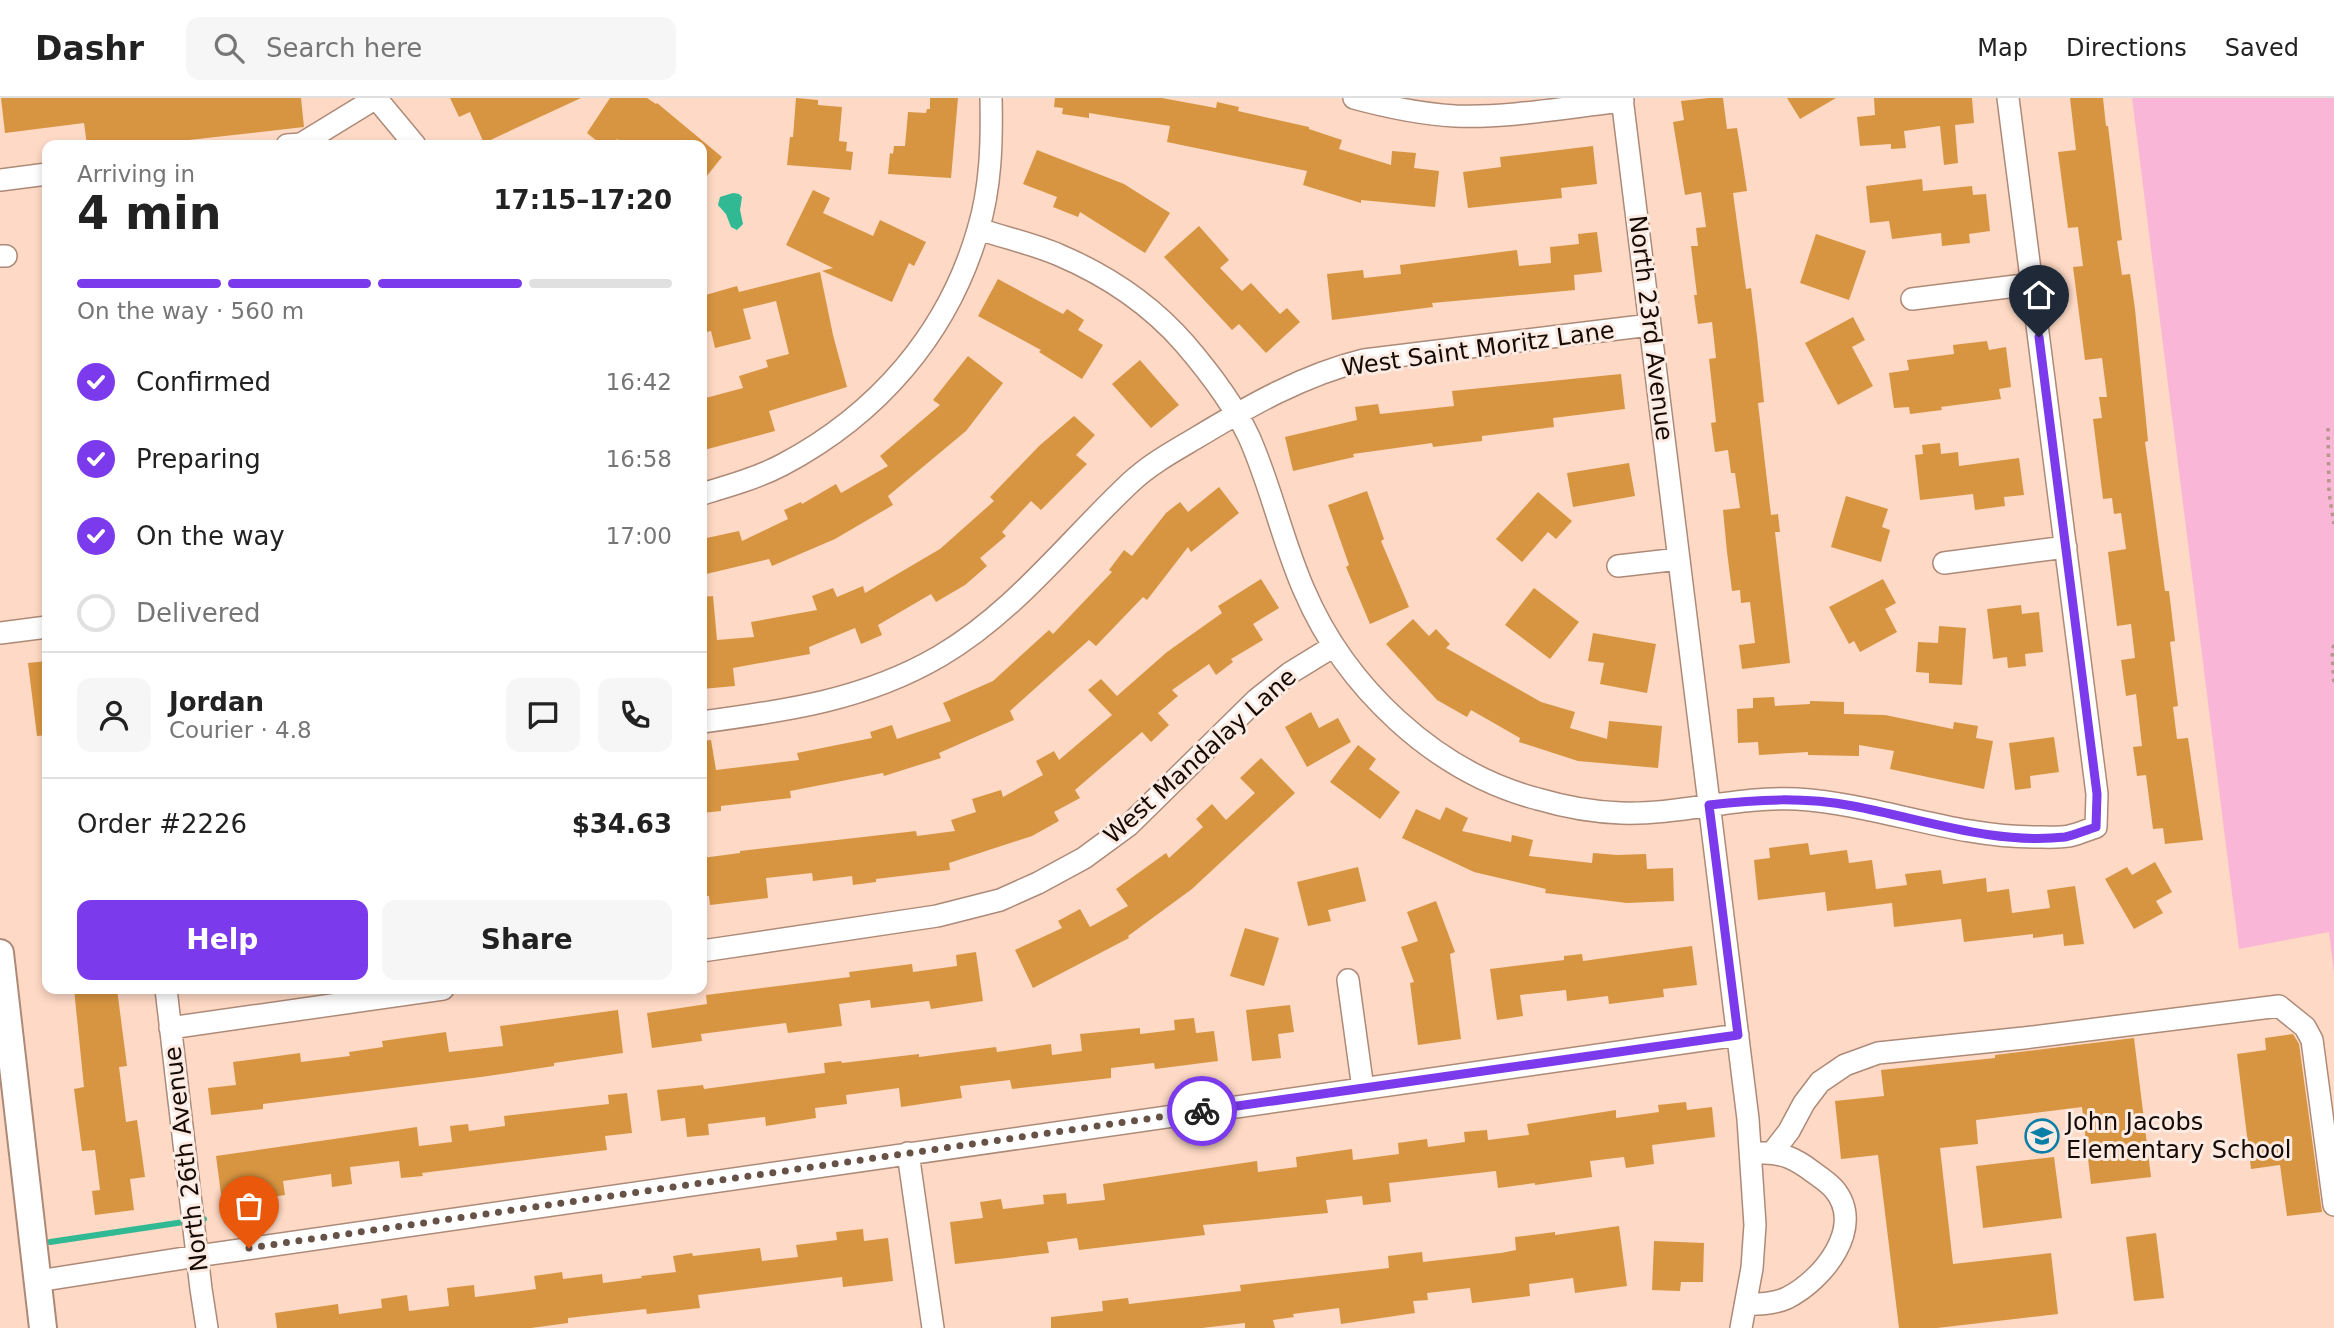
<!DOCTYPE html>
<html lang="en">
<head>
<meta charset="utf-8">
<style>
  :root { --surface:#fff; --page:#f6f6f6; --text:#222; --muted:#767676; --line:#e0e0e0; --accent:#7c3aed }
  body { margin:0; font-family:"DejaVu Sans",sans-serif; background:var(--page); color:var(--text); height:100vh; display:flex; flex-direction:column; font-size:26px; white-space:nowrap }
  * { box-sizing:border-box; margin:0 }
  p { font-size:23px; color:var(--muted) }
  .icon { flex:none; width:38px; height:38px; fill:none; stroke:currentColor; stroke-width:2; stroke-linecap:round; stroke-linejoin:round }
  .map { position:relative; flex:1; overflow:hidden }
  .details { position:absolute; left:42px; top:42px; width:665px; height:854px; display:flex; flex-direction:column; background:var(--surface); border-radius:14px; box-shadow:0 4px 10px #0003 }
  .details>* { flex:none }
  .pin { position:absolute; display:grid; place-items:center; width:60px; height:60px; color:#fff; margin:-72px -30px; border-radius:50% 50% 50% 0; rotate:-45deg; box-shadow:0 0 7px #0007 }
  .pin .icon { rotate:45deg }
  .courier { position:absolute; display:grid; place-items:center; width:70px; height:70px; margin:-35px; border:5px solid #7c3aed; border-radius:50%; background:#fff; color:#222; box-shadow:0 2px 9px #0007 }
  .head em { font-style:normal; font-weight:600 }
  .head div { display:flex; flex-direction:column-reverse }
  .head { display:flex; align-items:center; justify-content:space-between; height:119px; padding:0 35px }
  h1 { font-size:46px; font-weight:600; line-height:52px }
  .bar { display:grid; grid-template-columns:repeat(4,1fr); gap:10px 7px; align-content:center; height:84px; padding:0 35px }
  .bar i { height:9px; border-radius:5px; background:var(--line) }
  .bar .current { background:var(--accent) }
  .bar p { grid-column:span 4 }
  .line { display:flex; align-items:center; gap:18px; padding:0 35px; border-top:2px solid var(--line) }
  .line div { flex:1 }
  .round { display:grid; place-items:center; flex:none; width:74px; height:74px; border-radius:14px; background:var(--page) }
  ol { padding:0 35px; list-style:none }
  li { display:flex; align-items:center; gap:21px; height:77px }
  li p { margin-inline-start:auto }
  li .icon { padding:7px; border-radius:50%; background:var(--accent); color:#fff; stroke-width:4 }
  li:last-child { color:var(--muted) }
  li i { width:38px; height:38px; border:4px solid var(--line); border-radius:50% }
  .button { display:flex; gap:14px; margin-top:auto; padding:14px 35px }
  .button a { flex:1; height:80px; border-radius:14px; background:var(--accent); color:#fff; font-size:28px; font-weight:600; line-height:80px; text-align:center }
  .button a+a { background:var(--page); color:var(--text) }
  header { display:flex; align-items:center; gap:42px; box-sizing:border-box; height:98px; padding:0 35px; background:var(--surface); border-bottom:2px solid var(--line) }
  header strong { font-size:33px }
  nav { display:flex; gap:38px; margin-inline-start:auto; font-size:24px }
  .search { width:490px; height:63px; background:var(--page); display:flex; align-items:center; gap:18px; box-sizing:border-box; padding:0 24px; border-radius:14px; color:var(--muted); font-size:26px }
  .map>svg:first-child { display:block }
</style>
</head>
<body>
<header>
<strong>Dashr</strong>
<div class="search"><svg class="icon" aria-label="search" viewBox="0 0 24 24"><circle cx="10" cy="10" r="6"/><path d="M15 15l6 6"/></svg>Search here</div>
<nav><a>Map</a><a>Directions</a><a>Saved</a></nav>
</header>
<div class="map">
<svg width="2334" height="1230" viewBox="0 0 2334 1230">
  <rect width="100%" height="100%" fill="#fed9c5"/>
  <path fill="#fab6d6" d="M2132 0H2334V875L2329 834 2239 851Z"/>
  <path fill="#31b993" d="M733 95 739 96 742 99 740 112 743 126 737 132 731 129 726 116 718 107 720 99Z"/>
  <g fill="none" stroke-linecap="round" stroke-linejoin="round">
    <path stroke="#31b993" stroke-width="6" d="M50 1144 204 1121"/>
  </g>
  <path fill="#d89541" d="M1 0H301L304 29 144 47H87L84 25 5 35Z
    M450 0H581L484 45 470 14 459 19Z
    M610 0H647L656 6 657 5 722 59 702 84V47H626L617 41 612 47H602L587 35Z
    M796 0 818 2V7L842 9 839 43 847 44 846 53 853 54 851 72 787 67 790 39H793Z
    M930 0H958L951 80 888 76 890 55 893 56 894 48H905L908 14 926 15 927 11H930Z
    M1055 0H1162L1216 10 1217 4 1239 9 1238 13 1309 29V31L1342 42 1339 51 1391 67 1392 53 1416 55 1414 70 1439 73 1435 109 1361 102V105L1303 87 1307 73 1167 44 1170 28 1089 15V20L1062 16 1063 10 1054 9Z
    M1709 0H1723L1727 31 1737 30 1742 60 1747 93 1733 95 1746 191 1751 190 1757 238 1764 304 1758 305 1771 417 1778 416 1780 434H1775L1790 565 1742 571 1739 547 1755 545 1750 504 1741 505 1740 492 1732 493 1727 454 1723 412 1740 410 1735 375H1731L1728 352 1715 354 1711 325 1716 324 1709 261 1716 260 1712 224 1698 226 1694 197H1697L1691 148H1698L1696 130 1706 129 1701 94 1685 97 1673 24 1684 22 1681 3Z
    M1787 0H1836L1800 21Z
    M1874 0H1972L1974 25 1955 27 1958 65 1944 67 1940 28 1904 33 1906 50 1891 51V46L1860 48 1857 19 1875 17Z
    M2070 0H2103L2106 28H2108L2122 142 2117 143 2122 177 2130 176 2135 211 2148 343 2145 344 2165 493H2169L2175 543 2170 544 2178 608 2173 609 2177 641 2188 640 2203 742 2165 746 2163 730 2153 731 2146 677 2137 678 2133 649 2142 648 2136 596 2126 598 2121 562 2135 560 2131 526 2117 528 2108 454 2126 451 2121 415 2114 416 2112 400 2103 401 2093 321 2102 320 2099 299H2107L2102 260 2085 262 2073 169 2083 168 2078 129 2068 130 2058 54 2076 52Z
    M1593 48 1597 86 1561 90 1562 100 1468 110 1463 74 1501 69 1500 59Z
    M1037 52 1124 86 1170 115 1145 155 1080 114 1078 119 1053 109 1057 99 1023 86Z
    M1922 81 1923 93 1972 88 1973 97 1986 96 1990 133 1969 136 1970 145 1942 148 1941 135 1892 141 1889 123 1870 125 1866 88Z
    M813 92 830 100 823 115 873 138 880 122 926 144 914 168 909 165 892 204 822 173 833 170 786 147Z
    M1199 128 1229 162 1220 170 1242 193 1251 185 1280 216 1287 210 1300 224 1266 255 1239 226 1232 232 1164 159Z
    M1597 134 1602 174 1574 177 1575 192 1432 205 1433 209 1332 222 1327 176 1363 172 1364 180 1401 176 1400 167 1517 152 1519 168 1551 165 1550 149 1579 146 1578 136Z
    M1816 136 1866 153 1849 202 1800 185Z
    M820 174 833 237 847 289 769 313 775 333 704 352 702 343V301L743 290 739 278 768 269 766 262 789 256 776 203 743 211 751 241 715 250 711 233 702 235V198L737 188 739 194Z
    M998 181 1063 216 1067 211 1084 222 1078 232 1103 247 1082 281 1039 254 1041 252 978 218Z
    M1853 219 1865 242 1852 249 1873 288 1838 307 1805 245Z
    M1987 243 1989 252 2006 249 2011 289 1999 291 2001 301 1941 309 1942 312 1910 316 1909 309 1894 310 1889 275 1909 272 1907 262 1954 256 1953 247Z
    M968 258 1003 285 966 333 888 398 893 407 835 441 772 468 769 461 702 477V441L739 433 742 443 788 421 784 412 801 404 802 406 836 386 841 395 888 368 880 358 940 307 933 302Z
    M1140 262 1179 307 1151 330 1112 286Z
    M1621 276 1625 311 1553 320 1554 329 1482 338V343L1433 349 1432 345 1353 356 1354 359 1293 373 1285 339 1357 322 1355 309 1378 306 1380 316 1454 308 1452 293Z
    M1074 318 1095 337 1076 357 1087 366 1041 412 1031 403 1002 434 1006 438 980 460 987 468 965 487 936 504 931 496 878 527 882 537 861 546 855 530 809 549 810 556 733 570 735 588 702 591V499L713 498 717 542 754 539 751 524 817 512 812 498 833 490 837 499 863 488 865 495 940 451 994 403 990 399 1039 348Z
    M1940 345 1941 356 1958 354 1959 368 2019 360 2024 397 2004 399 2005 408 1975 412 1973 396 1920 402 1915 357 1923 356 1922 347Z
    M1629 365 1635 398 1573 409 1567 375Z
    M1219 389 1239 415 1191 454 1188 449 1147 502 1143 499 1096 548 1089 542 1010 613 1014 622 939 655 941 660 884 678 883 675 790 693 791 700 721 708V713L702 715V643L711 642 716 672 799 662 797 655 872 640 870 634 892 627 897 641 951 623 943 605 993 583 1049 532 1053 536 1112 474 1109 472 1124 452 1132 458 1166 415 1180 404 1188 414Z
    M1367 393 1384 441 1381 443 1409 509 1370 526 1346 469 1349 467 1328 407Z
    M1538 394 1572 423 1556 441 1548 434 1522 464 1496 441Z
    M1846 398 1888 411 1882 429 1890 432 1881 464 1831 449Z
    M1261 481 1279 510 1253 526 1263 542 1231 561 1233 564 1216 577 1209 566 1172 592 1178 598 1158 615 1169 627 1151 644 1142 634 1075 692 1080 700 1054 714 1059 723 1032 738 949 765 950 772 876 781V784L853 787 852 778 813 783 812 775 766 780 768 800 710 807 709 798H702V760L740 755V753L916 733 917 738 955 733 951 722 976 714 972 701 1001 692 1003 699 1043 677 1036 663 1054 653 1059 662 1112 617 1088 592 1101 581 1117 598 1167 554 1222 515 1218 508Z
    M1883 481 1896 505 1885 511 1897 534 1860 554 1854 543 1849 546 1829 509Z
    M1534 490 1579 524 1550 561 1505 527Z
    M2021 507 2022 516 2039 514 2043 554 2025 556 2026 568 2008 570 2007 559 1993 561 1987 511Z
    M1413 521 1429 538 1436 531 1450 546 1446 550 1541 604 1575 614 1570 630 1607 641 1609 623 1662 628 1658 670 1578 663 1519 644 1520 640 1471 612 1467 619 1437 602 1386 546Z
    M1939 528 1966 530 1962 587 1929 585V575L1916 574 1918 544 1938 545Z
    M1593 535 1656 546 1647 595 1600 586 1604 565 1588 563Z
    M47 563V637L37 638 28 565Z
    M1774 599 1775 608 1810 606V603L1844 604V616L1885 617 1953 631 1954 624 1978 628 1976 640 1993 643 1984 691 1890 671 1894 653 1859 647V658L1808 657V654L1759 657 1758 644 1738 645 1737 611 1753 610V600Z
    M1311 614 1319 630 1338 620 1351 644 1307 669 1285 629Z
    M2054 639 2059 674 2030 678 2031 690 2015 692 2009 645Z
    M1358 647 1376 661 1369 671 1400 694 1380 721 1330 684Z
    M1261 660 1295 695 1192 791 1128 838 1129 840 1033 890 1015 852 1062 830 1058 823 1080 811 1090 829 1128 808 1116 791 1166 755 1169 760 1203 729 1196 721 1212 706 1226 722 1255 695 1240 680Z
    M1446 709 1468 720 1462 733 1511 744 1512 737 1533 742 1529 758 1592 765 1593 755 1617 757 1646 756 1647 771 1673 770 1674 803 1627 805 1545 795 1546 791 1474 774 1402 740 1416 711 1440 722Z
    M1808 745 1810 757 1847 752 1849 765 1872 762 1876 791 1907 787 1905 776 1941 772 1943 786 1986 780 1987 794 2009 791 2012 815 2050 810 2047 792 2075 788 2084 846 2064 848 2063 836 2033 840V836L1964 844 1961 821 1894 829 1892 805 1827 813 1825 794 1758 802 1754 762 1770 760 1769 750Z
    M2155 764 2172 794 2156 803 2163 815 2134 831 2105 781 2127 769 2132 777Z
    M1358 769 1366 803 1328 812 1331 823 1308 828 1297 784Z
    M1436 803 1455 854 1450 856 1461 941 1418 947 1410 885 1414 884 1401 849 1418 843 1407 814Z
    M1245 830 1279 840 1264 888 1230 878Z
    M1692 848 1697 887 1663 891 1664 899 1609 906 1608 898 1567 903 1566 892 1520 897 1523 918 1497 922 1490 871 1564 862V858L1582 856 1583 863Z
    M976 854 983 903 931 911 929 903 871 910 870 902 839 906 842 928 788 935 786 925 701 936 702 943 652 950 647 915 707 906 706 897 850 879 849 874 912 866 913 874 957 868 956 857Z
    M74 891H117L127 968 119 969 126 1024 137 1022 145 1079 130 1081 134 1112 95 1117 92 1093 100 1092 95 1052 82 1053 74 991 84 989Z
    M1290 907 1294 934 1278 936 1281 960 1252 963 1246 912Z
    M618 912 623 955 554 965V968L481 979 263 1006V1011L211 1017 208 990 236 987 233 964 300 955 301 964 350 958 349 954 383 949 382 943 446 934 449 954 503 948 500 928Z
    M1194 920 1196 935 1214 933 1218 963 1155 971 1154 965 1111 970V980L1012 991 1010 982 960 988 962 1000 901 1009 899 990 846 997 847 1006 815 1010 816 1020 766 1028 765 1019 708 1026 709 1037 687 1039 685 1020 661 1023 657 992 703 987 704 991 825 975 824 965 841 963 842 965 919 956V959L996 949 997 954 1051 946 1052 957 1082 953 1080 936 1140 930V936L1175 932 1174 922Z
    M2293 936 2299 946 2322 1114 2287 1118 2280 1067 2251 1071 2237 956 2266 952 2265 940Z
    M2134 940 2151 1079 2091 1086 2082 1009 1976 1022 1978 1046 1940 1050 1953 1166 2051 1155 2058 1216 1937 1230H1899L1878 1057 1841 1061 1835 1003 1884 998 1881 972 1995 960V957Z
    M627 995 632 1035 605 1038 607 1052 422 1075 423 1078 401 1080 399 1063 350 1069 352 1086 332 1089 331 1076 283 1083 285 1097 259 1101 257 1091 221 1096 216 1058 417 1029 419 1048 452 1044 450 1028 468 1026 469 1033 505 1028 504 1018 609 1006 608 997Z
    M1686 1004 1687 1012 1712 1009 1715 1039 1652 1047 1654 1066 1626 1070 1624 1059 1590 1063 1592 1079 1535 1087V1085L1498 1090 1496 1073 1389 1085 1391 1104 1363 1107 1362 1098 1326 1102 1328 1115 1203 1127 1205 1137 1079 1152 1077 1140 1047 1144 1049 1155 955 1166 950 1124 983 1120 980 1104 1001 1101 1003 1111 1044 1106 1043 1097 1066 1095 1067 1106 1105 1102 1103 1086 1257 1063 1258 1074 1297 1069 1296 1059 1352 1051 1353 1062 1399 1056 1398 1045 1427 1041 1428 1049 1465 1044 1464 1034 1487 1032 1488 1042 1529 1037 1527 1026 1616 1012V1020L1659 1014 1658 1007Z
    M2054 1059 2062 1120 1983 1130 1976 1068Z
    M1619 1128 1627 1188 1575 1195 1573 1180 1529 1186 1530 1198 1472 1205 1470 1190 1427 1195 1428 1202 1413 1203 1415 1215 1341 1226 1339 1210 1293 1216 1294 1219 1273 1222 1275 1230H1245V1225L1202 1230H1051V1219L1103 1213 1102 1203 1128 1200 1129 1206 1241 1193 1240 1187 1389 1170 1388 1158 1422 1154 1423 1164 1501 1155 1516 1152 1515 1139 1555 1134V1137Z
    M863 1131 864 1143 888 1140 893 1183 843 1189 842 1179 698 1197 700 1210 647 1216 646 1211 568 1220V1225L531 1230H277L275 1215 338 1206 339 1216 382 1210 381 1201 407 1197 409 1213 449 1208 447 1190 474 1187 475 1199 514 1194 536 1191 534 1178 562 1174 563 1181 602 1176 603 1185 642 1180 641 1178 676 1174 673 1158 692 1155 693 1158 760 1150 762 1163 798 1159 796 1147 837 1142 836 1134Z
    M2156 1135 2164 1200 2134 1203 2126 1139Z
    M1654 1143 1704 1145 1703 1184H1681L1680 1193 1652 1192Z"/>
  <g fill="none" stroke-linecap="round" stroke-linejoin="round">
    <defs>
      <path id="minor" d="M376 0 415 47
        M1354 0C1387 9 1421 16 1455 18 1511 20 1567 9 1623 3
        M1622 0 1748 1021 1755 1127 1752 1170 1741 1230
        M287 47 301 46 376 0
        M0 82 47 76
        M979 131C1005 140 1034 146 1059 157 1106 177 1151 207 1185 246 1209 274 1233 305 1249 339 1271 388 1282 442 1304 492 1345 588 1434 674 1538 701 1565 709 1593 714 1621 715 1680 717 1738 698 1797 701 1877 706 1953 739 2034 739 2045 739 2058 740 2069 738 2078 736 2087 732 2096 729L2097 696 2008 0
        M0 158H6
        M1912 201 2032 186
        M702 396C729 388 757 380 782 367 877 317 948 236 978 132 991 89 992 44 991 0
        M1944 465 2066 449
        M1618 468 1679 461
        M0 535 47 529
        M702 624C785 613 865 602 940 558 1015 514 1068 443 1131 384 1150 366 1174 353 1196 340 1249 308 1303 277 1364 262L1650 227
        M702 853 937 818 1000 802 1038 785 1084 760 1129 727 1256 602 1290 575 1334 548
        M1348 882 1363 991
        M166 891 201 1191 207 1230
        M170 930 443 891
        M908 1055 933 1230
        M1772 1055 1789 1033 1804 1005 1820 984 1845 967 1878 955 2024 940 2279 908 2305 929 2312 942 2334 1107
        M38 1183 197 1158 1738 937
        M1745 1207C1760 1206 1774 1206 1787 1200 1823 1182 1866 1129 1834 1091 1829 1085 1820 1079 1813 1074 1796 1061 1782 1054 1760 1055"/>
      <path id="major" d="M0 855 43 1230"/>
    </defs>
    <use href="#minor" stroke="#ad8a78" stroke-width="24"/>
    <use href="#major" stroke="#ad8a78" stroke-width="30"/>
    <path stroke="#b59888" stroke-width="3.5" stroke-dasharray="3.5 5" stroke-linecap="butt" d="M2328 330 2329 395 2334 426
      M2334 547 2332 552 2334 588"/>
    <use href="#minor" stroke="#fff" stroke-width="21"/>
    <use href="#major" stroke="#fff" stroke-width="26"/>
  </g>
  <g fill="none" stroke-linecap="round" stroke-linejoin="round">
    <path stroke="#675248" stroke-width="7" stroke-dasharray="0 12.6" d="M249 1150 1202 1013"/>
    <path stroke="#7c3aed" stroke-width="9" d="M1202 1013 1738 937 1709 707C1758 701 1805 699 1853 708 1923 721 1993 747 2065 739 2075 737 2086 732 2096 729L2097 696 2039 239"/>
  </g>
  <defs>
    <symbol id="school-ring" viewBox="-11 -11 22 22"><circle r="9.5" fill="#fbebe3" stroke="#097ea6" stroke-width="1.5"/><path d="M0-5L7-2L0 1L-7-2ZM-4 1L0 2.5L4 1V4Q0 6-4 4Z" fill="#097ea6"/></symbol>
  </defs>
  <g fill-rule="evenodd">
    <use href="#school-ring" x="2023" y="1019" width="38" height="38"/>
  </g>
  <g text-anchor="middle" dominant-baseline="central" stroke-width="6" stroke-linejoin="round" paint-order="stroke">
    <g font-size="24" fill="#160a04" stroke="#fbebe3">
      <text transform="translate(1651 230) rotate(83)">North 23rd Avenue</text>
      <text transform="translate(1478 251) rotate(-8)">West Saint Moritz Lane</text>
      <text transform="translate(1200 658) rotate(-42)">West Mandalay Lane</text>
      <text transform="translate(186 1061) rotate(-97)">North 26th Avenue</text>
    </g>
    <g font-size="24" fill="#160a04" stroke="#fbebe3" text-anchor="start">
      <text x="2066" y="1024">John Jacobs<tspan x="2066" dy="28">Elementary School</tspan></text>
    </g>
  </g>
</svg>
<div class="pin" style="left:249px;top:1150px;background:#ea580c"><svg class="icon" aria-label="bag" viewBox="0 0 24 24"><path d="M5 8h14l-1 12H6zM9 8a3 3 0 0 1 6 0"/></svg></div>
<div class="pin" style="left:2039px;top:239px;background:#1f2937"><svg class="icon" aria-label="home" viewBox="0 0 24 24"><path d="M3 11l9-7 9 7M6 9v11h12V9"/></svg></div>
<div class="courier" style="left:1202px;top:1013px"><svg class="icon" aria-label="bike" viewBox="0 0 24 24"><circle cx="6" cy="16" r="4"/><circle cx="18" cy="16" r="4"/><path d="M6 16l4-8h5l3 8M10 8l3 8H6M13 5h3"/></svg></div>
<section class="details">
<div class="head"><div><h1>4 min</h1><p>Arriving in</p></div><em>17:15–17:20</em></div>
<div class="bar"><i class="current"></i><i class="current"></i><i class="current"></i><i></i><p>On the way · 560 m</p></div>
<ol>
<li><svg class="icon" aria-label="check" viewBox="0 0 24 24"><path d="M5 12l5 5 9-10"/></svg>Confirmed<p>16:42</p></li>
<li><svg class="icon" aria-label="check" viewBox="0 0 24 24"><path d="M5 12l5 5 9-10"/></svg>Preparing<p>16:58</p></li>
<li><svg class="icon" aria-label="check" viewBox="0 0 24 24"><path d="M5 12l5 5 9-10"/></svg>On the way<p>17:00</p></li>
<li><i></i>Delivered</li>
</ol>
<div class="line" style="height:126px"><a class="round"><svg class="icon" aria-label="person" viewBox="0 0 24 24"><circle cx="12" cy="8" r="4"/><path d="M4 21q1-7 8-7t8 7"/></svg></a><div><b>Jordan</b><p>Courier · 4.8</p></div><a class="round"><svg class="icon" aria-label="chat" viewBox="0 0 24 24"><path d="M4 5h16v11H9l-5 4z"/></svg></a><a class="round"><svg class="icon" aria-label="phone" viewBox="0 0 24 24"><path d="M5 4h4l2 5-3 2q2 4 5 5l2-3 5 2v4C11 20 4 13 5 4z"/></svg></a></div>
<div class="line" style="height:91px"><div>Order #2226</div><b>$34.63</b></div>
<div class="button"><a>Help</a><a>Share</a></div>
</section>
</div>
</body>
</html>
